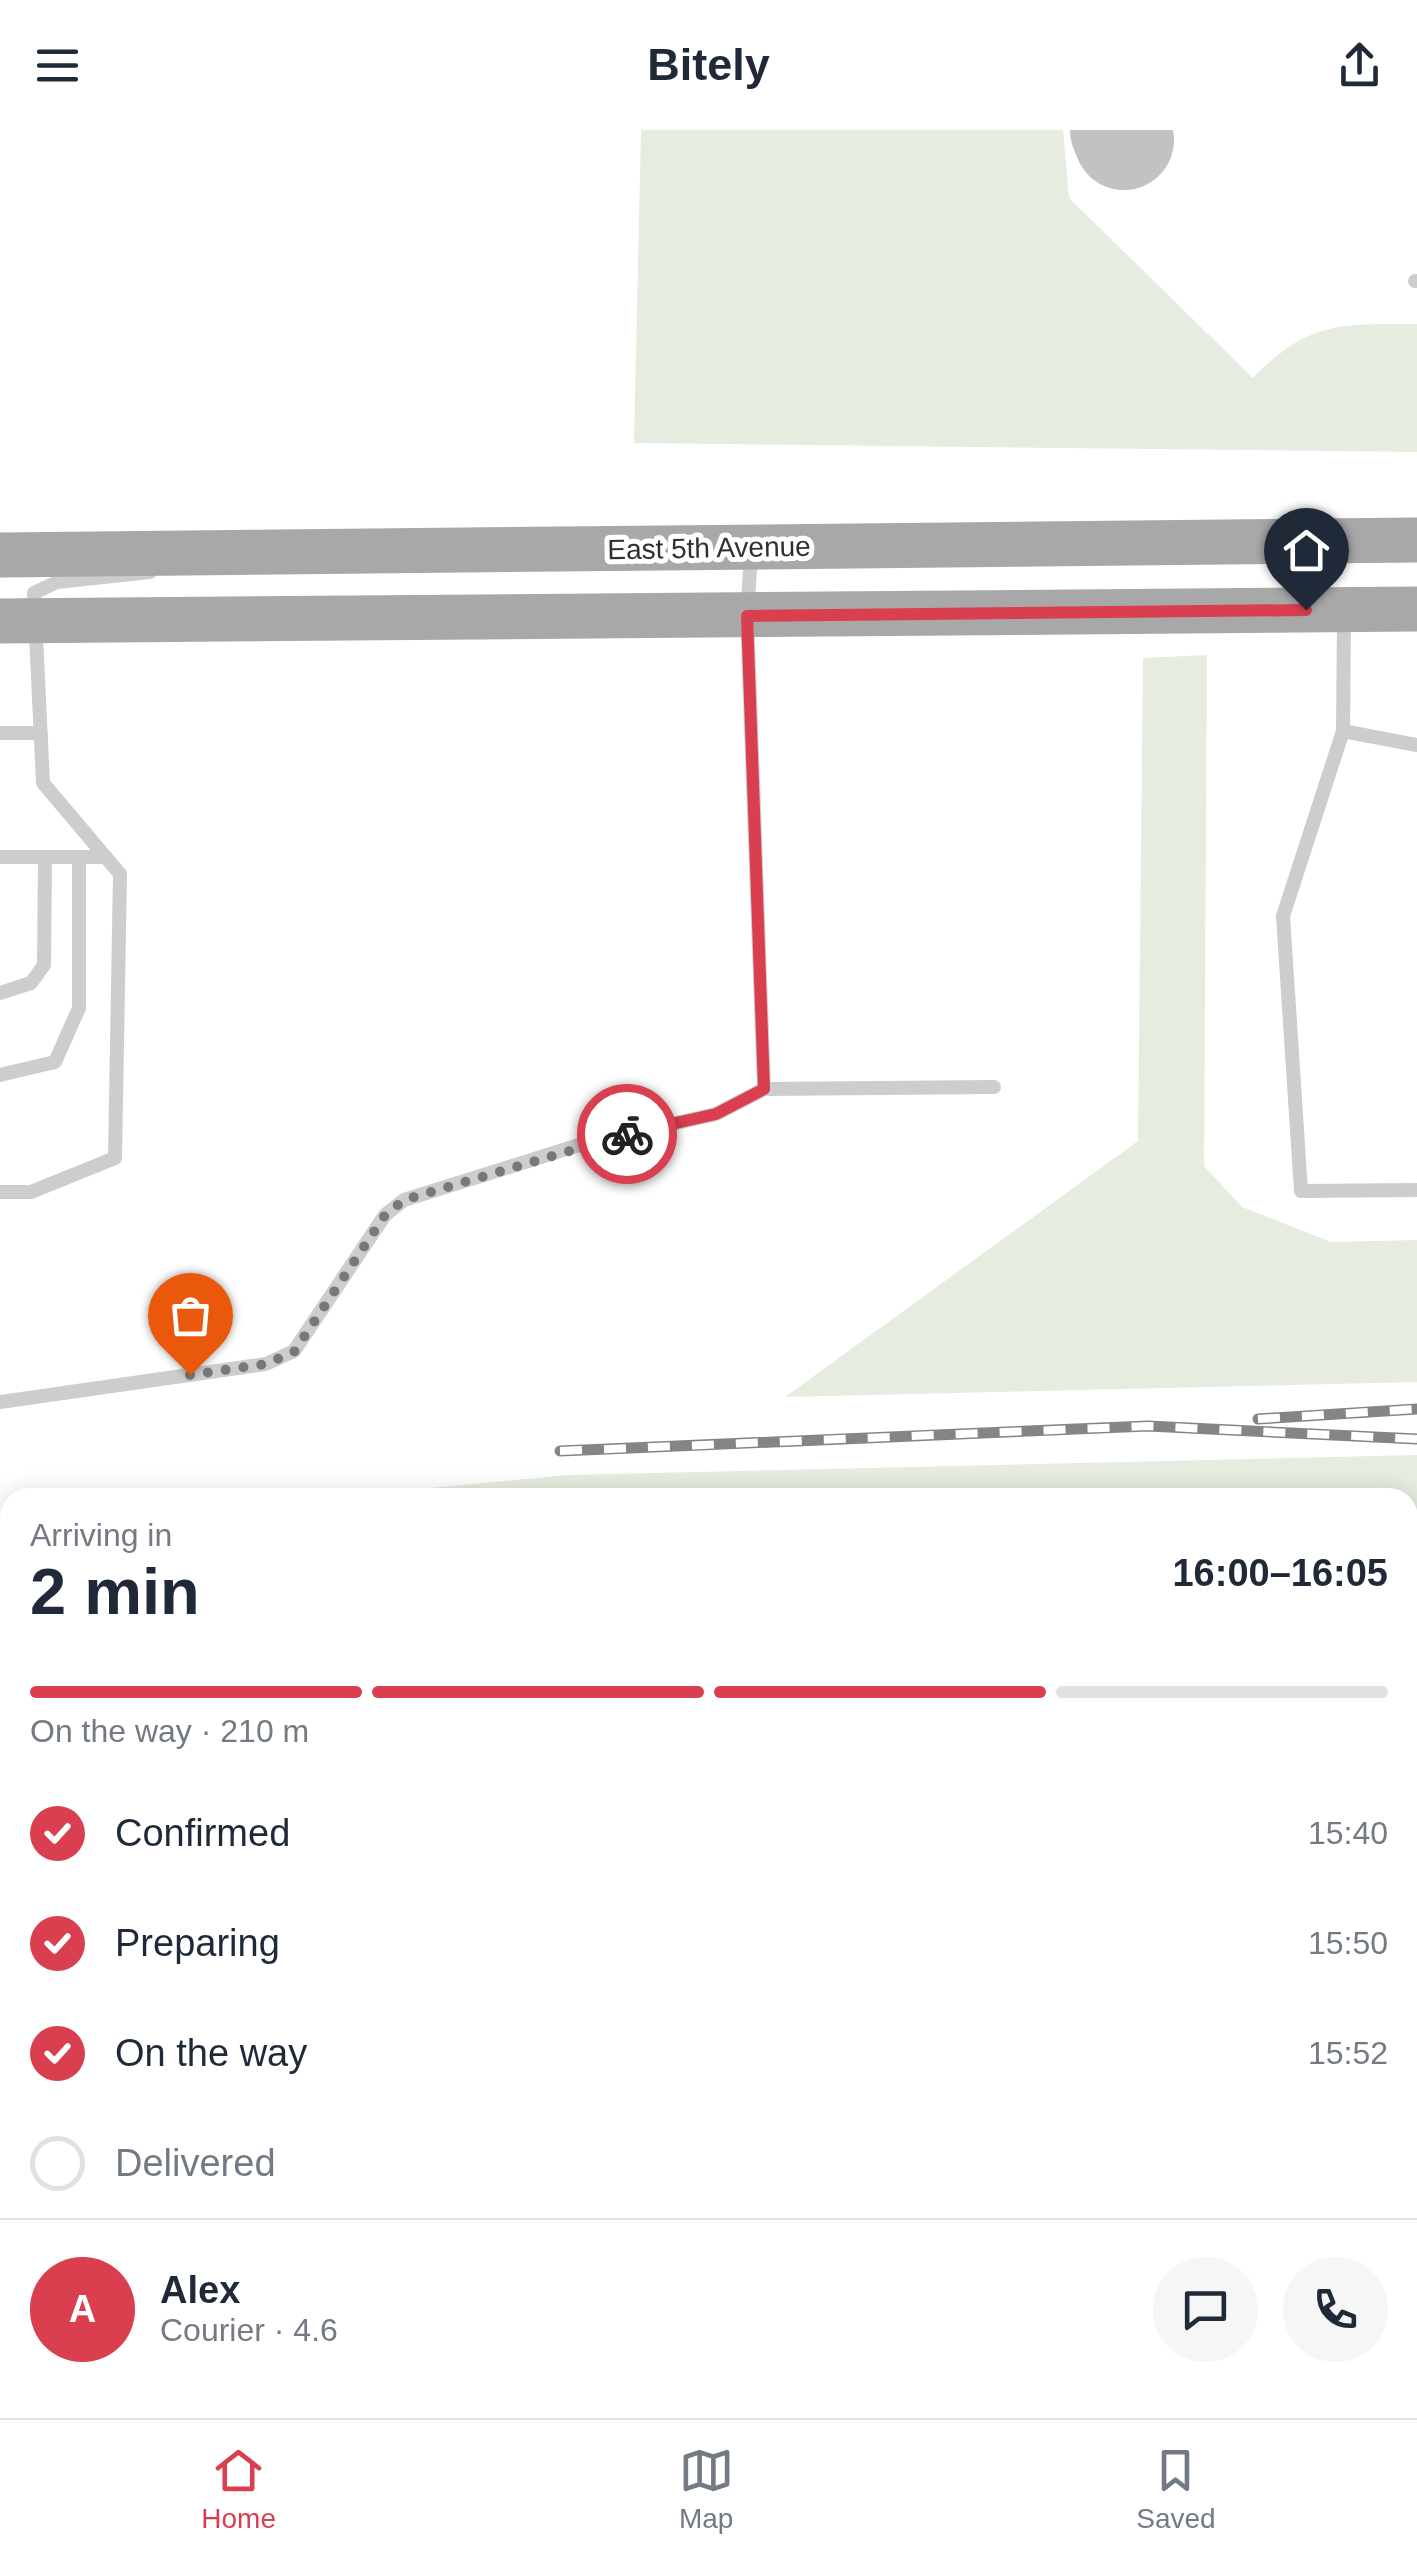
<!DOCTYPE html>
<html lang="en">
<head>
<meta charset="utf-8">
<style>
  :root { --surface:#fff; --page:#f6f6f7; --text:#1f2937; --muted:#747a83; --line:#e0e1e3; --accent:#d93f4e }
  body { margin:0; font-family:Helvetica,sans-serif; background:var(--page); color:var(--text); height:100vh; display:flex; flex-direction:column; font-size:38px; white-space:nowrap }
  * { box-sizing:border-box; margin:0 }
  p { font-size:32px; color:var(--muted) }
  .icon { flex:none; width:55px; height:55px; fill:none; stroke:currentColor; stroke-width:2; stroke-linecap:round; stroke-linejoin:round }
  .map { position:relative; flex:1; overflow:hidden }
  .details { position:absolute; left:0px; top:1358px; width:1418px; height:932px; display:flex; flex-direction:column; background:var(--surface); border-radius:30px 30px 0 0; box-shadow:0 5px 25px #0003 }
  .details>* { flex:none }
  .pin { position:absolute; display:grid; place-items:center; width:85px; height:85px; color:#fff; margin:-102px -42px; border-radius:50% 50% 50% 0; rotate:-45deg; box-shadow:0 0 10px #0007 }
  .pin .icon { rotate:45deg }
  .courier { position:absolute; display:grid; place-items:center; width:100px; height:100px; margin:-50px; border:8px solid #d93f4e; border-radius:50%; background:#fff; color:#222; box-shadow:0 2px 12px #0007 }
  .overview em { font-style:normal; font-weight:700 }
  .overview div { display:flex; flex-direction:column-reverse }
  .overview { display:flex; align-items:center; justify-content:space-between; height:170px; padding:0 30px }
  h1 { font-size:65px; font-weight:700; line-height:75px }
  .bar { display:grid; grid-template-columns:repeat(4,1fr); gap:15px 10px; align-content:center; height:120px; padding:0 30px }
  .bar i { height:12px; border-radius:8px; background:var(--line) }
  .bar .selected { background:var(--accent) }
  .bar p { grid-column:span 4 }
  .line { display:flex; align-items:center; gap:25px; padding:0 30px; border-top:2px solid var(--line) }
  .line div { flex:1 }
  .round { display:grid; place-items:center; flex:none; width:105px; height:105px; border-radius:52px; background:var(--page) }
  ol { padding:0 30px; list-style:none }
  li { display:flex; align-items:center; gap:30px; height:110px }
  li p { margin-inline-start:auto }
  li .icon { padding:10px; border-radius:50%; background:var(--accent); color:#fff; stroke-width:4 }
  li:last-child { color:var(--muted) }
  li i { width:55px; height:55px; border:5px solid var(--line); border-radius:50% }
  header { display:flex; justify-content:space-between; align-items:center; height:130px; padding:0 30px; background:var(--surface); font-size:45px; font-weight:700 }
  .tab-bar { display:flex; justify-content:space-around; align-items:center; height:140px; border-top:2px solid var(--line); background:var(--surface); font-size:28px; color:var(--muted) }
  .tab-bar a { display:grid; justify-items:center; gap:5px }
  .tab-bar .selected { color:var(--accent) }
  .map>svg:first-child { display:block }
</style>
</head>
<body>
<header><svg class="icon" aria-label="menu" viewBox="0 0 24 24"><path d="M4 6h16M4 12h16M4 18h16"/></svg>Bitely<svg class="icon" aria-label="share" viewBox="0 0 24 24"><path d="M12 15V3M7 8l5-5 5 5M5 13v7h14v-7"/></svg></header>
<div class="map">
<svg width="1417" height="2288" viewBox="0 0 1417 2288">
  <rect width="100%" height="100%" fill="#fff"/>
  <path fill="#e6ecdf" d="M641 0H1063L1069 68 1253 248C1310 190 1340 194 1417 194V322L634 313Z
    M1207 525 1204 1036 1242 1077 1331 1112 1417 1110V1252L785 1267 1138 1011 1143 528Z
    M1417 1325V1465L1408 1467V1368L336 1367 568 1345Z
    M10 1417V1687L0 1689V1419Z
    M1417 1540V1744L1408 1746V1541Z
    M10 1769V2048L0 2050V1770Z"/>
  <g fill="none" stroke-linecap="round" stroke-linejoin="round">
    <path stroke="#c2c2c2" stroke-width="100" d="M1120 0 1124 10"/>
  </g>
  <path fill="#171717" d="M10 2208V2280H976L977 2288H0V2209Z"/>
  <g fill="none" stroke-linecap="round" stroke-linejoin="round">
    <path stroke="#cdcdcd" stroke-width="14" d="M1415 151H1417
      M751 424 747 485 764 959 994 957
      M1344 488 1343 601 1283 786 1301 1061 1417 1060
      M1343 601 1417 615
      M0 603H41
      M0 727H106
      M0 863 31 853 44 835 45 727
      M0 945 55 932 79 878V727
      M0 1062H31L115 1028 120 744 43 653 34 463 57 452 150 442
      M0 1272 266 1234 294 1221 385 1085 404 1070 579 1015 716 984 764 959
      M0 2149 10 2148
      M1169 2280V2288
      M1342 2288V2280"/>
    <path stroke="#a8a8a8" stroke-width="45" d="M0 425 1417 410
      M0 491 1417 479"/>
    <defs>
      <path id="rail" d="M1258 1289 1417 1279
        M560 1321 1148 1296 1417 1309
        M1408 1517 1417 1515
        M0 1741 10 1740"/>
    </defs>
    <use href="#rail" stroke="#858585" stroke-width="11"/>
    <use href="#rail" stroke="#fff" stroke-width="8" stroke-dasharray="22" stroke-linecap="butt"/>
  </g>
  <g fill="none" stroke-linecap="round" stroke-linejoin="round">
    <path stroke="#787878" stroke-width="10" stroke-dasharray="0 18" d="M190 1245 266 1234 294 1222 385 1085 404 1070 627 1004"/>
    <path stroke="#d93f4e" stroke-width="12" d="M627 1004 716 984 764 959 747 486 1306 480"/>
  </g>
  <g text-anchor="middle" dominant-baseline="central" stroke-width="10" stroke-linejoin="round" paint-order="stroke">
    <g font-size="28" fill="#303030" stroke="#fff">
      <text transform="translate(709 418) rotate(-1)">East 5th Avenue</text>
    </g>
  </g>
</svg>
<div class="pin" style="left:190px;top:1245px;background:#ea580c"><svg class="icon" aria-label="bag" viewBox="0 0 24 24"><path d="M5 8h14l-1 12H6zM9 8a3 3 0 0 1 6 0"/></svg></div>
<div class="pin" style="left:1306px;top:480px;background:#1f2937"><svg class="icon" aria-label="home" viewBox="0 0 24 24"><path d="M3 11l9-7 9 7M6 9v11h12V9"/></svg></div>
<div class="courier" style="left:627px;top:1004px"><svg class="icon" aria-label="bike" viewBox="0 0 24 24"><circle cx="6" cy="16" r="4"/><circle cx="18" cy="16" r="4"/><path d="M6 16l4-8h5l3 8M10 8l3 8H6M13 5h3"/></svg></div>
<section class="details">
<div class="overview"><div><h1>2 min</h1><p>Arriving in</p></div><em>16:00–16:05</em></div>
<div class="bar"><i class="selected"></i><i class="selected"></i><i class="selected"></i><i></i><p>On the way · 210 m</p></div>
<ol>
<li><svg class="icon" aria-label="check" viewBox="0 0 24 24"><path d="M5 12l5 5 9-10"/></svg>Confirmed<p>15:40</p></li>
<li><svg class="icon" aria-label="check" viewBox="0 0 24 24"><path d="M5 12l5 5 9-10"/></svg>Preparing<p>15:50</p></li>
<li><svg class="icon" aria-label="check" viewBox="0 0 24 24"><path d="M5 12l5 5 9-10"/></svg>On the way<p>15:52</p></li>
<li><i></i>Delivered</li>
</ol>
<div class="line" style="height:180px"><b class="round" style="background:var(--accent);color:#fff">A</b><div><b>Alex</b><p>Courier · 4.6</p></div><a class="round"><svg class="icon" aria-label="chat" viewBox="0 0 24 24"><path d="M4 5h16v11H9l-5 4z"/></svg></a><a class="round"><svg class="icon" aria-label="phone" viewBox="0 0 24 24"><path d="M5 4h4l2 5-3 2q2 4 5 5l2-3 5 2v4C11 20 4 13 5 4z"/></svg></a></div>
</section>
</div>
<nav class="tab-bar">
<a class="selected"><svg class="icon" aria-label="home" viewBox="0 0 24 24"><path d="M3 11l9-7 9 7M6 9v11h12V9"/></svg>Home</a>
<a><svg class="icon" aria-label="map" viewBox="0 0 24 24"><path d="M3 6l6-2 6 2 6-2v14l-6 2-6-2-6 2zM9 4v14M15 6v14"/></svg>Map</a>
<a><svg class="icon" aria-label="saved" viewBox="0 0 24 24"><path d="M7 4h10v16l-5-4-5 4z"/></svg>Saved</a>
</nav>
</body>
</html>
